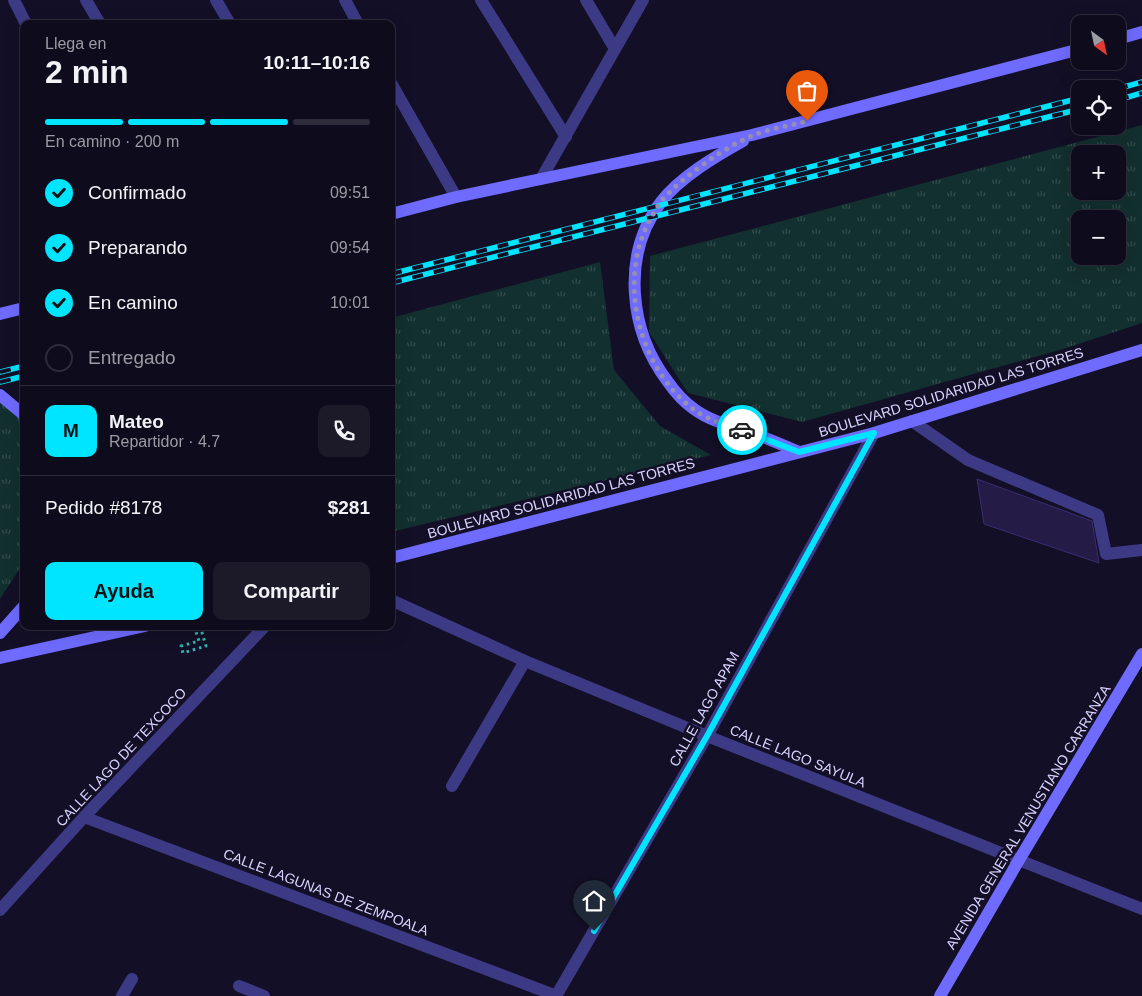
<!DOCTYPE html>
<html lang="es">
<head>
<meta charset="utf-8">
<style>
  :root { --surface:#0e0b1c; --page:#1c1929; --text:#f1f3f6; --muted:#9b9ba3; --line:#2e2b3b; --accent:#00e5ff }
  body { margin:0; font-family:Helvetica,sans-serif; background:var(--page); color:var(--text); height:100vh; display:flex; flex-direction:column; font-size:19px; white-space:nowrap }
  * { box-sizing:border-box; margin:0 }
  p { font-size:16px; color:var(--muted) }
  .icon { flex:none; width:28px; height:28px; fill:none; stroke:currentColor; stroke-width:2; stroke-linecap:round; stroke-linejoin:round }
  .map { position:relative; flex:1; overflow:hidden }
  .drawer { position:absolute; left:20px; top:20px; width:375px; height:610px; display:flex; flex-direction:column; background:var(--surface); border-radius:10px; box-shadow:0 5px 20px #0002,0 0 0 1px var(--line) }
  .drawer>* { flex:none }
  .needle { width:32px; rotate:147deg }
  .buttons { position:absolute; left:1071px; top:15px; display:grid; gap:10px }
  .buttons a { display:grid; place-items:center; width:55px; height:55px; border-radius:10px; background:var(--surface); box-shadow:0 5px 20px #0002,0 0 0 1px var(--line); font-size:25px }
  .pin { position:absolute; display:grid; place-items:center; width:42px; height:42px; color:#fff; margin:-51px -21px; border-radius:50% 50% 50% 0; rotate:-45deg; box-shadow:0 0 5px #0007 }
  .pin .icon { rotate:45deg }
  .courier { position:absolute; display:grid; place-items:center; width:50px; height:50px; margin:-25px; border:4px solid #00e5ff; border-radius:50%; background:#fff; color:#222; box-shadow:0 1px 6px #0007 }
  .summary em { font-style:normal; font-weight:700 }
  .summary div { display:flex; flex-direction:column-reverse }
  .summary { display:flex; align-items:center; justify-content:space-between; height:85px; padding:0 25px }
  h1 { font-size:32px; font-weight:700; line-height:38px }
  .bar { display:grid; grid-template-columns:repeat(4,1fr); gap:8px 5px; align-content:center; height:60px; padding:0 25px }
  .bar i { height:6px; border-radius:4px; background:var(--line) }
  .bar .active { background:var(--accent) }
  .bar p { grid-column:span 4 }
  .line { display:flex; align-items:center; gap:12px; padding:0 25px; border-top:1px solid var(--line) }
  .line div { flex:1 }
  .round { display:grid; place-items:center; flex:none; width:52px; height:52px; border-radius:10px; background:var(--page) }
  ol { padding:0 25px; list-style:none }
  li { display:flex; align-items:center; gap:15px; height:55px }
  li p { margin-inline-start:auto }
  li .icon { padding:5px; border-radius:50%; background:var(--accent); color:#111; stroke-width:4 }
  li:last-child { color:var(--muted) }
  li i { width:28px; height:28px; border:2px solid var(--line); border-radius:50% }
  .action { display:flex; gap:10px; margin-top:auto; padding:10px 25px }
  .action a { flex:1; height:58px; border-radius:10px; background:var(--accent); color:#111; font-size:20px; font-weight:700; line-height:58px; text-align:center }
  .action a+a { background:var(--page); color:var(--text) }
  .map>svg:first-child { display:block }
</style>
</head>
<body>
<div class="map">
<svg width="1142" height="996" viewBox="0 0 1142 996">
  <defs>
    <pattern id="grass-tufts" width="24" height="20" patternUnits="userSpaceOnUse" patternTransform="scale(1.25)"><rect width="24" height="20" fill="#12302f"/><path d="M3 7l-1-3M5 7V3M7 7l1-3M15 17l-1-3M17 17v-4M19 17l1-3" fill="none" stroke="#344d4e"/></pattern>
  </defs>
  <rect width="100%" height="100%" fill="#130f26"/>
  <path fill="url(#grass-tufts)" fill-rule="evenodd" d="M1142 125V323L1063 349 802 422 688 393 649 332 650 256ZM1080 154H1118V191H1080ZM1080 219H1118V256H1080Z
    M600 262 614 370 660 426 711 455 391 532V318Z
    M0 399 14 410 24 422V562L0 599Z"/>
  <path fill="#241b47" stroke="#3b2d73" d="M977 479 1092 521 1099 563 984 524Z"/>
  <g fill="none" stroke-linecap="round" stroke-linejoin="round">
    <path stroke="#2fb8b0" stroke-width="3" stroke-dasharray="2.5 4" stroke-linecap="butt" d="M194 626 199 641 181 646 183 653 206 646 200 626"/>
    <path stroke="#3d3a85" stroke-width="12" d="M912 421 968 460 1098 515 1106 554 1142 550"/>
    <path stroke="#3d3a85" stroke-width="12" d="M14 0 26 24
      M86 0 100 24
      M216 0 230 24
      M345 0 358 24
      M481 0 566 137
      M586 0 615 49
      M391 83 456 197
      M541 179 643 0
      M391 600 525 661 707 736 1142 909
      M452 786 525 661
      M84 817 557 996
      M0 910 84 817 265 626
      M239 986 264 996
      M122 996 132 979
      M556 996 707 736 874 433"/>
    <path stroke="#6f6bff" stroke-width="12" d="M1118 39 1142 32
      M743 141C716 156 680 177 661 202 621 255 629 331 668 382 675 392 684 402 694 409 710 421 731 426 750 432 766 438 783 445 799 452
      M391 214 456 197 541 179 752 135 1080 49
      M0 314 24 308
      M0 395 24 415
      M391 558 874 433 1142 350
      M0 633 24 606
      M0 658 145 626
      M940 996 1019 860 1142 654"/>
    <defs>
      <path id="rail" d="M1117 89 1142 82
        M1118 100 1142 93
        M391 274 1080 98
        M391 283 1080 109
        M0 372 24 366
        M0 382 24 376"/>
    </defs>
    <use href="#rail" stroke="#00e5ff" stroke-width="5.5"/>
    <use href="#rail" stroke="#130f26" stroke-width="4" stroke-dasharray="11" stroke-linecap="butt"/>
  </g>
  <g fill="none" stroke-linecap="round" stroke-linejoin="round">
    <path stroke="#948fb3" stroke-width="5" stroke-dasharray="0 9" d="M742 430C725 425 706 419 693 409 637 366 616 277 652 216 655 211 658 205 662 200 684 176 722 149 751 136 768 129 789 126 807 121"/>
    <path stroke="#00e5ff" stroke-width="6" d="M594 931 707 736 874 433 799 452 742 430"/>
  </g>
  <g text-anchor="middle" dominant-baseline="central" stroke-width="5" stroke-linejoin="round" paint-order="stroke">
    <g font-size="14" fill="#d9d4ff" stroke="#130f26">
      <text transform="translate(951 392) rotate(-17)">BOULEVARD SOLIDARIDAD LAS TORRES</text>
      <text transform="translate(561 498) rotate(-15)">BOULEVARD SOLIDARIDAD LAS TORRES</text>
      <text transform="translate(704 709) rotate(-61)">CALLE LAGO APAM</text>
      <text transform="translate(798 756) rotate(22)">CALLE LAGO SAYULA</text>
      <text transform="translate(121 757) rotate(-47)">CALLE LAGO DE TEXCOCO</text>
      <text transform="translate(1028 817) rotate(-59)">AVENIDA GENERAL VENUSTIANO CARRANZA</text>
      <text transform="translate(326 892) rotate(21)">CALLE LAGUNAS DE ZEMPOALA</text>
    </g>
  </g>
</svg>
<div class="buttons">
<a><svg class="needle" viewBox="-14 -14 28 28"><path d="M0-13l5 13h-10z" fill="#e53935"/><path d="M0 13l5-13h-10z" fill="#9b9ba3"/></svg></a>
<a><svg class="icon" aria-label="locate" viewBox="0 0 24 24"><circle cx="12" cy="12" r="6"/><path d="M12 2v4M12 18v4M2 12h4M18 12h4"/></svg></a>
<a>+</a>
<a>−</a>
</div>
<div class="pin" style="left:807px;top:121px;background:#ea580c"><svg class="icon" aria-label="bag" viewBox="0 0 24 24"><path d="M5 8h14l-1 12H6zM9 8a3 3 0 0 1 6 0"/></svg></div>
<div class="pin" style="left:594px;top:931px;background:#1f2937"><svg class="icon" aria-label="home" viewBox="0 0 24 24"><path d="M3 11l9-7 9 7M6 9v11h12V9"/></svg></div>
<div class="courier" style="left:742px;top:430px"><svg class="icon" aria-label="car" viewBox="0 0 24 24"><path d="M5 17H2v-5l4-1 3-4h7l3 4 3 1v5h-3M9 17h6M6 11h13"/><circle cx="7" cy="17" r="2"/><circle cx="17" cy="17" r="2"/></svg></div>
<section class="drawer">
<div class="summary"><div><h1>2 min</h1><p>Llega en</p></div><em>10:11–10:16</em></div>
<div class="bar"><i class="active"></i><i class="active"></i><i class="active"></i><i></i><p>En camino · 200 m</p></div>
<ol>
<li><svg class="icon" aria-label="check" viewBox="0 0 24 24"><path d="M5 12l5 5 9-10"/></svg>Confirmado<p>09:51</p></li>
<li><svg class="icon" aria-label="check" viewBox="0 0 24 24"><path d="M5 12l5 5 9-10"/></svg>Preparando<p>09:54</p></li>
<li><svg class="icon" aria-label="check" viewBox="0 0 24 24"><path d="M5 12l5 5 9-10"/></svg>En camino<p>10:01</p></li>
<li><i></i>Entregado</li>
</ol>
<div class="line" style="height:90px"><b class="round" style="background:var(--accent);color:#111">M</b><div><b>Mateo</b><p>Repartidor · 4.7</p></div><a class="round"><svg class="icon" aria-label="phone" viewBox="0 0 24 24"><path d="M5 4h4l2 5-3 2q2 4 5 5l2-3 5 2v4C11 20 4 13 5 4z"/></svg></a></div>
<div class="line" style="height:65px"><div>Pedido #8178</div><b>$281</b></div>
<div class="action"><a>Ayuda</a><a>Compartir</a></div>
</section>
</div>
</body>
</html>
